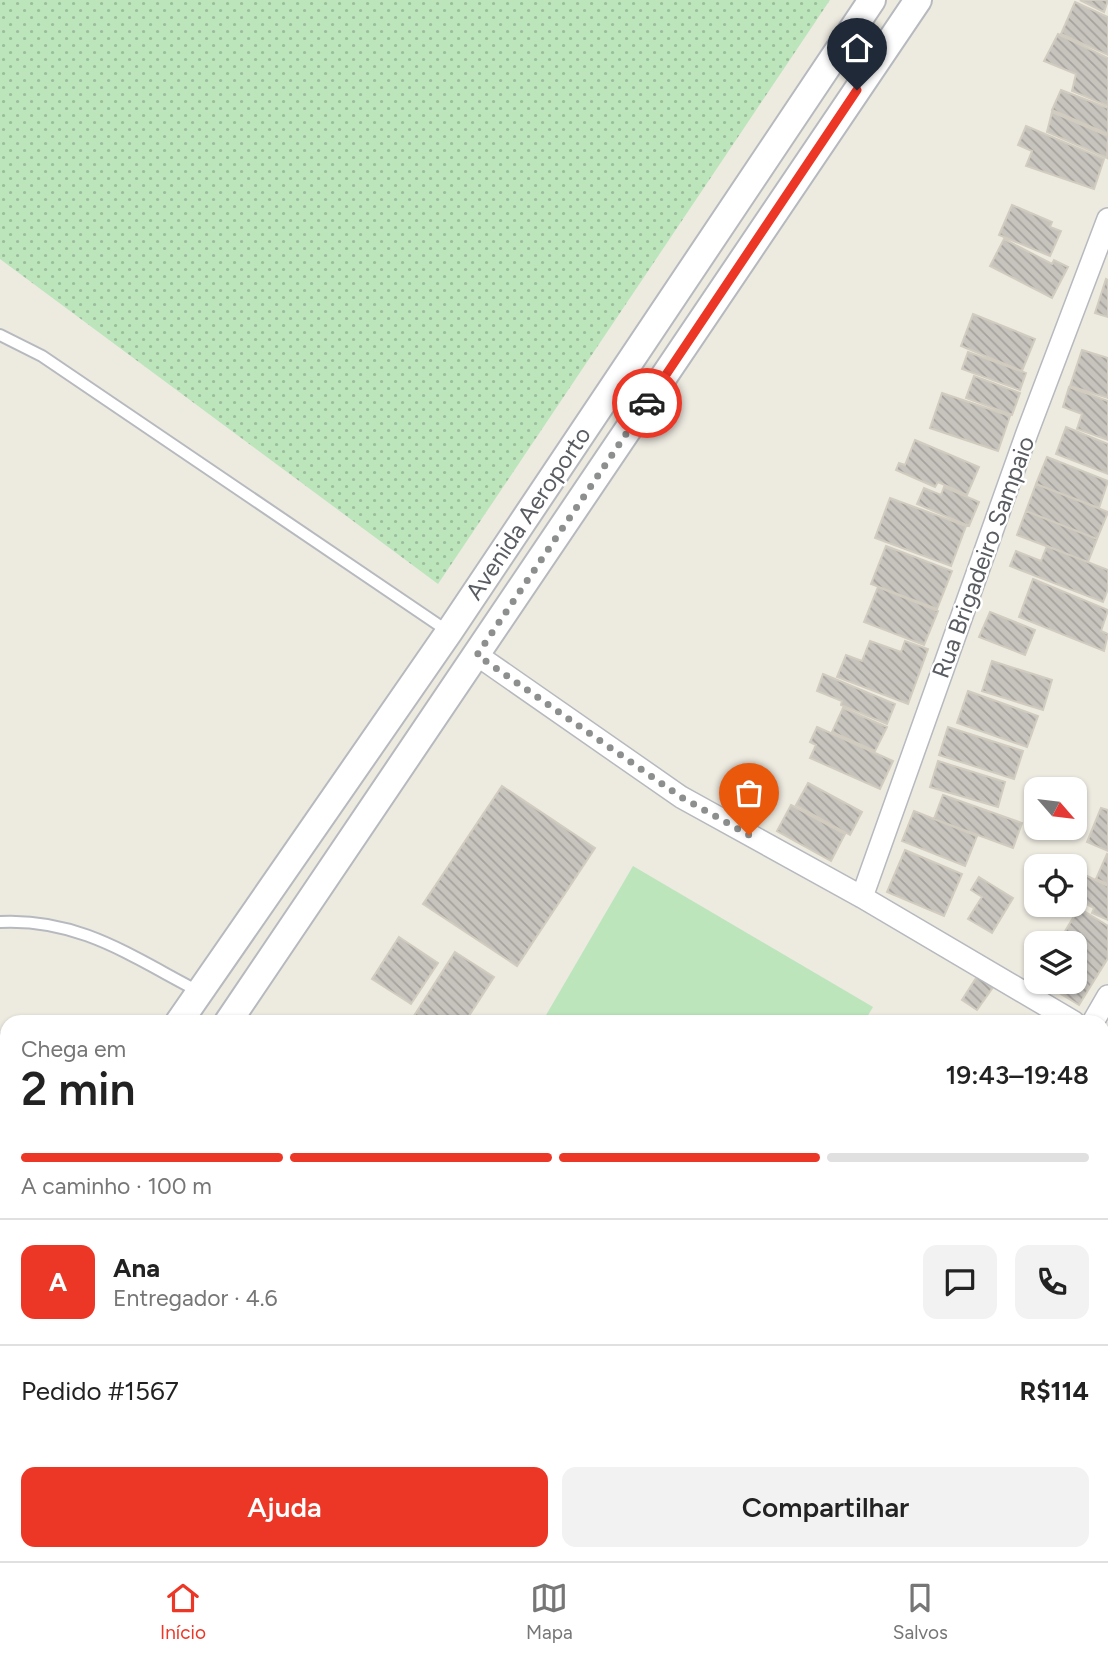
<!DOCTYPE html>
<html lang="pt">
<head>
<meta charset="utf-8">
<style>
  :root { --surface:#fff; --page:#f2f2f2; --text:#222; --muted:#767676; --line:#e0e0e0; --accent:#ed3726 }
  body { margin:0; font-family:Figtree,sans-serif; background:var(--page); color:var(--text); height:100vh; display:flex; flex-direction:column; font-size:26px; white-space:nowrap }
  * { box-sizing:border-box; margin:0 }
  p { font-size:23px; color:var(--muted) }
  .icon { flex:none; width:38px; height:38px; fill:none; stroke:currentColor; stroke-width:2; stroke-linecap:round; stroke-linejoin:round }
  .map { position:relative; flex:1; overflow:hidden }
  .panel { position:absolute; left:0px; top:1015px; width:1110px; height:546px; display:flex; flex-direction:column; background:var(--surface); border-radius:21px 21px 0 0; box-shadow:0 2px 5px #0004 }
  .panel>* { flex:none }
  .needle { width:46px; rotate:118deg }
  .controls { position:absolute; left:1024px; top:777px; display:grid; gap:14px }
  .controls a { display:grid; place-items:center; width:63px; height:63px; border-radius:14px; background:var(--surface); box-shadow:0 2px 5px #0004; font-size:35px }
  .pin { position:absolute; display:grid; place-items:center; width:60px; height:60px; color:#fff; margin:-72px -30px; border-radius:50% 50% 50% 0; rotate:-45deg; box-shadow:0 0 7px #0007 }
  .pin .icon { rotate:45deg }
  .courier { position:absolute; display:grid; place-items:center; width:70px; height:70px; margin:-35px; border:5px solid #ed3726; border-radius:50%; background:#fff; color:#222; box-shadow:0 2px 9px #0007 }
  .headline em { font-style:normal; font-weight:600 }
  .headline div { display:flex; flex-direction:column-reverse }
  .headline { display:flex; align-items:center; justify-content:space-between; height:119px; padding:0 21px }
  h1 { font-size:46px; font-weight:600; line-height:52px }
  .bar { display:grid; grid-template-columns:repeat(4,1fr); gap:10px 7px; align-content:center; height:84px; padding:0 21px }
  .bar i { height:9px; border-radius:5px; background:var(--line) }
  .bar .current { background:var(--accent) }
  .bar p { grid-column:span 4 }
  .line { display:flex; align-items:center; gap:18px; padding:0 21px; border-top:2px solid var(--line) }
  .line div { flex:1 }
  .round { display:grid; place-items:center; flex:none; width:74px; height:74px; border-radius:14px; background:var(--page) }
  .primary-button { display:flex; gap:14px; margin-top:auto; padding:14px 21px }
  .primary-button a { flex:1; height:80px; border-radius:14px; background:var(--accent); color:#fff; font-size:28px; font-weight:600; line-height:80px; text-align:center }
  .primary-button a+a { background:var(--page); color:var(--text) }
  .tab-bar { display:flex; justify-content:space-around; align-items:center; height:98px; border-top:2px solid var(--line); background:var(--surface); font-size:19px; color:var(--muted) }
  .tab-bar a { display:grid; justify-items:center; gap:4px }
  .tab-bar .current { color:var(--accent) }
  .map>svg:first-child { display:block }
</style>
</head>
<body>
<div class="map">
<svg width="1108" height="1561" viewBox="0 0 1108 1561">
  <defs>
    <pattern id="grass-dots" width="8" height="8" patternUnits="userSpaceOnUse" patternTransform="scale(1.75)"><rect width="8" height="8" fill="#bce5bc"/><path d="M2 2h.1M6 6h.1" fill="none" stroke="#9cbd9c" stroke-width="1.8" stroke-linecap="round"/></pattern>
    <pattern id="building-back-hatch" width="6" height="6" patternUnits="userSpaceOnUse" patternTransform="scale(1.75)"><rect width="6" height="6" fill="#c7c4be"/><path d="M-1 5l2 2M0 0l6 6M5-1l2 2" fill="none" stroke="#a5a29e"/></pattern>
  </defs>
  <rect width="100%" height="100%" fill="#edeae0"/>
  <path fill="#ddd9cf" d="M640 1554H1009L1000 1561H647Z"/>
  <path fill="url(#grass-dots)" d="M0 0H830L438 584 0 259Z"/>
  <path fill="#bce5bc" d="M633 866 873 1007 864 1022H542Z"/>
  <path fill="url(#building-back-hatch)" stroke="#d1ccbf" stroke-width="2" d="M1080 0H1108L1104 12Z
    M1075 2 1108 17V55L1061 34Z
    M1058 34 1108 58V106L1072 91 1076 74 1044 61Z
    M1061 90 1108 108V134L1052 110Z
    M1052 112 1108 136 1107 158 1047 132Z
    M1026 126 1104 159 1094 189 1026 166 1032 151 1018 145Z
    M1012 205 1052 222 1050 227 1061 231 1050 256 999 235Z
    M1004 239 1052 264 1054 260 1068 267 1052 298 990 266Z
    M1106 279 1108 280V317L1095 313Z
    M973 314 1035 339 1022 371 961 346Z
    M1082 350 1108 358V398L1070 386Z
    M968 352 1026 373 1020 390 962 369Z
    M974 376 1020 393 1012 415 966 398Z
    M1069 387 1108 401V440L1077 429 1082 414 1063 407Z
    M942 393 1010 416 998 451 930 428Z
    M1066 427 1108 444V474L1056 454Z
    M915 440 979 467 967 495 938 482 935 487 896 470 899 463 905 465Z
    M1047 457 1108 481 1099 508 1036 484Z
    M1036 484 1108 512 1097 539 1026 511Z
    M944 487 979 502 969 526 917 504 924 488 941 495Z
    M890 498 966 526 951 566 875 538Z
    M1026 511 1097 539 1088 562 1017 535Z
    M886 546 952 571 937 609 871 584Z
    M1047 546 1108 570V589L1103 602 1010 566 1016 551 1041 561Z
    M1033 579 1108 610 1101 631 1108 634 1104 651 1019 617Z
    M878 587 938 611 924 645 864 622Z
    M990 612 1035 630 1025 655 979 637Z
    M870 641 901 652 905 641 928 649 908 704 837 677 846 655 862 661Z
    M992 661 1052 680 1043 710 982 691Z
    M823 674 895 704 887 724 841 705 842 701 817 691Z
    M968 691 1038 716 1027 747 957 723Z
    M843 708 887 727 875 751 832 732Z
    M817 727 893 761 880 789 810 758 816 745 810 742Z
    M948 727 1023 751 1014 779 939 755Z
    M938 761 1005 782 998 807 930 787Z
    M808 783 862 812 850 835 796 805Z
    M502 786 595 848 517 966 423 904Z
    M943 795 1022 823 1013 848 934 819Z
    M791 805 845 834 831 861 777 831Z
    M1101 808 1108 810V851L1087 842Z
    M914 811 977 836 965 866 902 841Z
    M905 850 962 874 944 916 887 892Z
    M1107 854 1108 855V884L1096 879Z
    M1077 871 1108 886V920L1092 913 1094 908 1074 898Z
    M979 877 1013 898 992 933 968 919 982 897 971 890Z
    M1079 908 1108 926V958L1079 1005 1041 982H1074V943H1058Z
    M399 937 438 963 411 1004 372 979Z
    M455 952 494 977 465 1022H410Z
    M978 975 994 986 977 1010 962 1000Z
    M0 1033 7 1037V1062L0 1072Z
    M1102 1090 1108 1094V1126L1102 1122Z
    M1102 1125 1108 1128 1107 1159 1102 1156Z
    M1102 1158 1108 1161V1202L1102 1199Z"/>
  <g fill="none" stroke-linecap="round" stroke-linejoin="round">
    <defs>
      <path id="service" d="M0 335 42 356 449 632
        M0 922C80 918 132 957 200 992"/>
      <path id="minor" d="M477 655 681 797 862 897 1074 1022
        M862 897 1027 433 1108 219
        M1093 1022 1108 996
        M1102 1439 1108 1444
        M1102 1509 1108 1504
        M1036 1561 1045 1554"/>
      <path id="tertiary" d="M179 1022 449 632 872 0
        M228 1022 918 0
        M0 1281 7 1271
        M0 1354 7 1344"/>
    </defs>
    <use href="#service" stroke="#b6b9be" stroke-width="14"/>
    <use href="#minor" stroke="#b6b9be" stroke-width="24"/>
    <use href="#tertiary" stroke="#b6b9be" stroke-width="30"/>
    <path stroke="#93c4a2" stroke-width="4.5" stroke-dasharray="7 3.5" stroke-linecap="butt" d="M0 1544 7 1551
      M10 1554 18 1561"/>
    <use href="#service" stroke="#fff" stroke-width="10"/>
    <use href="#minor" stroke="#fff" stroke-width="21"/>
    <use href="#tertiary" stroke="#fff" stroke-width="26"/>
  </g>
  <g fill="none" stroke-linecap="round" stroke-linejoin="round">
    <path stroke="#8d8e8e" stroke-width="7" stroke-dasharray="0 12.6" d="M647 403 477 655 681 797 749 835"/>
    <path stroke="#ed3726" stroke-width="9" d="M647 403 857 90"/>
  </g>
  <g text-anchor="middle" dominant-baseline="central" stroke-width="5" stroke-linejoin="round" paint-order="stroke">
    <g font-size="24" fill="#595d62" stroke="#fff">
      <text transform="translate(528 513) rotate(-56)">Avenida Aeroporto</text>
      <text transform="translate(983 557) rotate(-70)">Rua Brigadeiro Sampaio</text>
    </g>
  </g>
</svg>
<div class="controls">
<a><svg class="needle" viewBox="-14 -14 28 28"><path d="M0-13l5 13h-10z" fill="#e53935"/><path d="M0 13l5-13h-10z" fill="#767676"/></svg></a>
<a><svg class="icon" aria-label="locate" viewBox="0 0 24 24"><circle cx="12" cy="12" r="6"/><path d="M12 2v4M12 18v4M2 12h4M18 12h4"/></svg></a>
<a><svg class="icon" aria-label="layers" viewBox="0 0 24 24"><path d="M12 4l9 5-9 5-9-5zM3 14l9 5 9-5"/></svg></a>
</div>
<div class="pin" style="left:749px;top:835px;background:#ea580c"><svg class="icon" aria-label="bag" viewBox="0 0 24 24"><path d="M5 8h14l-1 12H6zM9 8a3 3 0 0 1 6 0"/></svg></div>
<div class="pin" style="left:857px;top:90px;background:#1f2937"><svg class="icon" aria-label="home" viewBox="0 0 24 24"><path d="M3 11l9-7 9 7M6 9v11h12V9"/></svg></div>
<div class="courier" style="left:647px;top:403px"><svg class="icon" aria-label="car" viewBox="0 0 24 24"><path d="M5 17H2v-5l4-1 3-4h7l3 4 3 1v5h-3M9 17h6M6 11h13"/><circle cx="7" cy="17" r="2"/><circle cx="17" cy="17" r="2"/></svg></div>
<section class="panel">
<div class="headline"><div><h1>2 min</h1><p>Chega em</p></div><em>19:43–19:48</em></div>
<div class="bar"><i class="current"></i><i class="current"></i><i class="current"></i><i></i><p>A caminho · 100 m</p></div>
<div class="line" style="height:126px"><b class="round" style="background:var(--accent);color:#fff">A</b><div><b>Ana</b><p>Entregador · 4.6</p></div><a class="round"><svg class="icon" aria-label="chat" viewBox="0 0 24 24"><path d="M4 5h16v11H9l-5 4z"/></svg></a><a class="round"><svg class="icon" aria-label="phone" viewBox="0 0 24 24"><path d="M5 4h4l2 5-3 2q2 4 5 5l2-3 5 2v4C11 20 4 13 5 4z"/></svg></a></div>
<div class="line" style="height:91px"><div>Pedido #1567</div><b>R$114</b></div>
<div class="primary-button"><a>Ajuda</a><a>Compartilhar</a></div>
</section>
</div>
<nav class="tab-bar">
<a class="current"><svg class="icon" aria-label="home" viewBox="0 0 24 24"><path d="M3 11l9-7 9 7M6 9v11h12V9"/></svg>Início</a>
<a><svg class="icon" aria-label="map" viewBox="0 0 24 24"><path d="M3 6l6-2 6 2 6-2v14l-6 2-6-2-6 2zM9 4v14M15 6v14"/></svg>Mapa</a>
<a><svg class="icon" aria-label="saved" viewBox="0 0 24 24"><path d="M7 4h10v16l-5-4-5 4z"/></svg>Salvos</a>
</nav>
</body>
</html>
